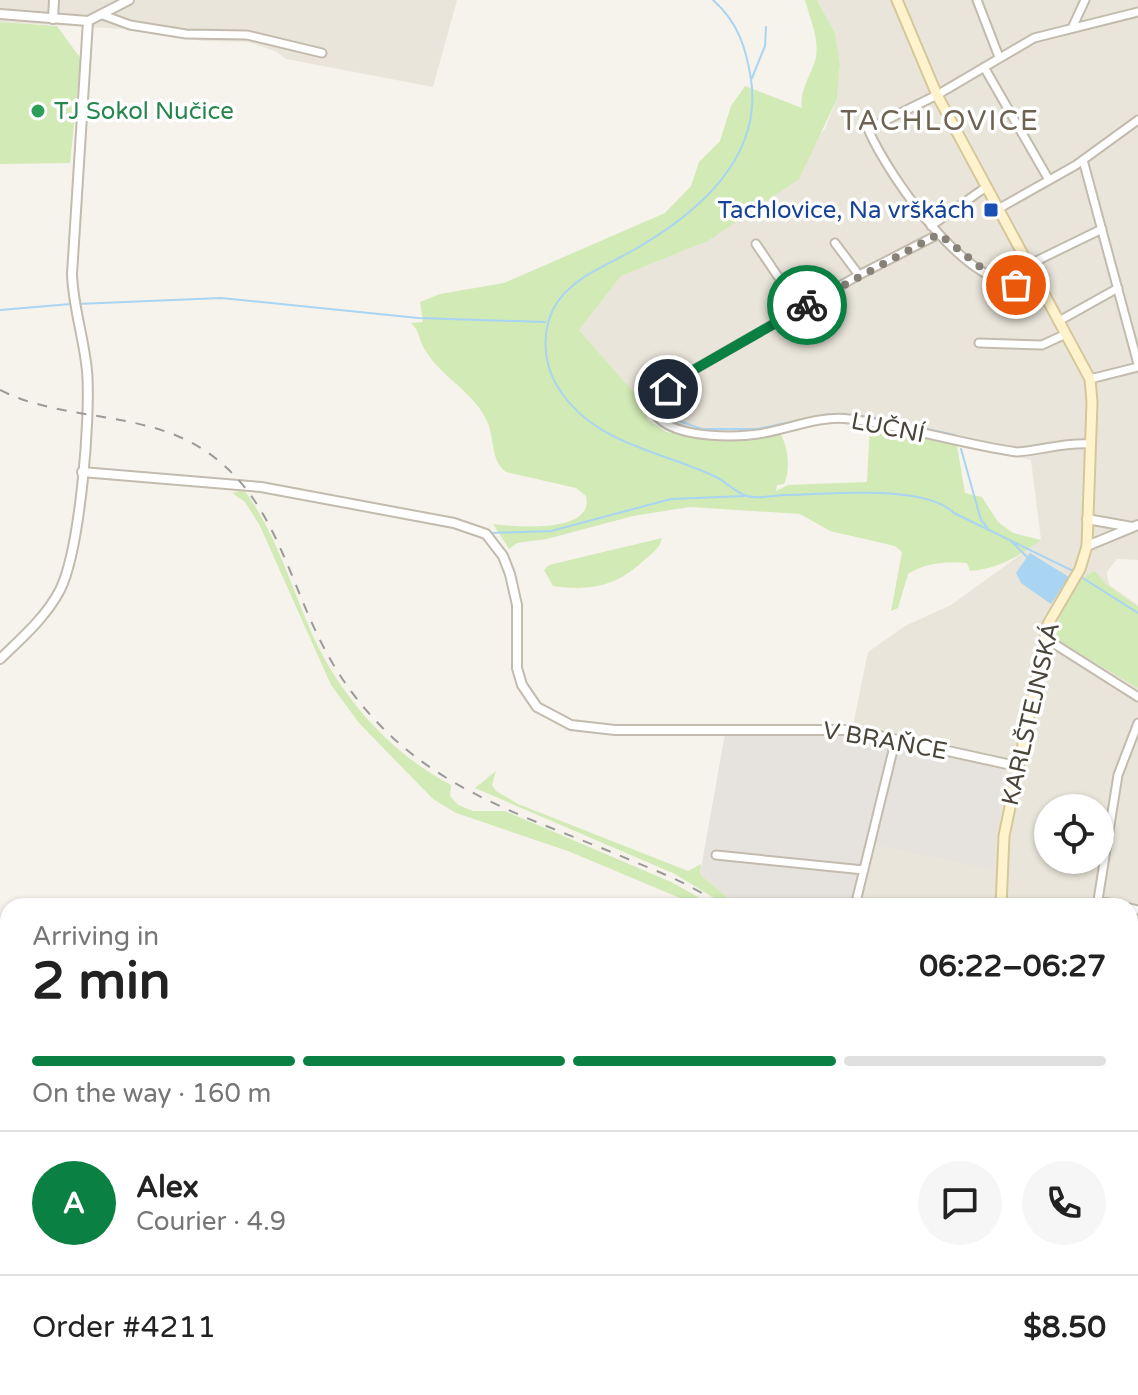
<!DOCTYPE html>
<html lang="en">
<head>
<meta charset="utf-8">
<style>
  :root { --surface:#fff; --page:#f6f6f6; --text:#222; --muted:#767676; --line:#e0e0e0; --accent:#0b8043 }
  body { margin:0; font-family:"Varela Round",sans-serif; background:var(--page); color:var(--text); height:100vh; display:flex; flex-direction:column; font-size:30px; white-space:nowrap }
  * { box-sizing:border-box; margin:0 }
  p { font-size:26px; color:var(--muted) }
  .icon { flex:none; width:44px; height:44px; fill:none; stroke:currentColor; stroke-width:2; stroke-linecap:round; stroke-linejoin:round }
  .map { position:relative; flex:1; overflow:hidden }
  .panel { position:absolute; left:0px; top:898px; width:1138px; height:498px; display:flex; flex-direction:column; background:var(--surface); border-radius:24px 24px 0 0; box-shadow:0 2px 6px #0004 }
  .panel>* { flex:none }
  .tools { position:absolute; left:1034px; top:794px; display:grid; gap:16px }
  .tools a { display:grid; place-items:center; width:80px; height:80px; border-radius:50%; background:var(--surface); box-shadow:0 2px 6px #0004; font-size:40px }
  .pin { position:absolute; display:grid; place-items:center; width:68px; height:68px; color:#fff; margin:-34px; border:4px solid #fff; border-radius:50%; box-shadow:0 2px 8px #0007 }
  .courier { position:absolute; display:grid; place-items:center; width:80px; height:80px; margin:-40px; border:6px solid #0b8043; border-radius:50%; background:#fff; color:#222; box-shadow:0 2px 10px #0007 }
  .head em { font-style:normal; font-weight:700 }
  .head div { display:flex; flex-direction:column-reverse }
  .head { display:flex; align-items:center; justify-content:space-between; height:136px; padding:0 32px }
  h1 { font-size:52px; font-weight:700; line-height:60px }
  .bar { display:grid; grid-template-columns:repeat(4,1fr); gap:12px 8px; align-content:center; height:96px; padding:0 32px }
  .bar i { height:10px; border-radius:6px; background:var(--line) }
  .bar .active { background:var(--accent) }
  .bar p { grid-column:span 4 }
  .line { display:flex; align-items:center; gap:20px; padding:0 32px; border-top:2px solid var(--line) }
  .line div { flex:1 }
  .round { display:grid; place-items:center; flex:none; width:84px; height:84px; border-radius:42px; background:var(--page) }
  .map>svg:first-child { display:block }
</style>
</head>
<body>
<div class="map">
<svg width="1138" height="1395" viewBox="0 0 1138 1395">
  <rect width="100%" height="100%" fill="#f6f3ec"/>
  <path fill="#eae5da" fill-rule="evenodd" d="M0 0H457L433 87 286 59 275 51 248 42 203 41 124 29 0 22Z
    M817 0H1138V560L1117 559 1107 572 1109 585 1138 605V1160L1130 1157V906H855L852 730 868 652 905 626 951 605 1041 540 1031 460 870 425 838 421 753 437 710 439 672 433 654 422 639 398 579 330 621 276 708 241 825 129 837 99 840 64 835 33ZM1048 808H1100V860H1048Z"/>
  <path fill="#e6e2dd" d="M822 727 895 742 855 906H753L729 899 700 874 726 728Z
    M907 748 1003 770 1001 788 1004 789 992 869 875 845 897 749 906 751Z"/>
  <path fill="#d2eab5" d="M805 0H817L835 33 840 64 837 99 799 179 708 241 621 276 579 330 639 398 648 420 666 432 710 439 779 432C788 444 791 470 784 484L777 485 776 491 788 485 867 482 870 425 957 446 965 493 982 497 998 522 1013 533 1041 540C1018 557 999 568 970 571L967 563C945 562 927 562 908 574L898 608 891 611 902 552 895 546 830 531 800 514 690 507 633 516 547 539 517 543 509 549 493 524C514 527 595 534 586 496L576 488 506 472C490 460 495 438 487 421 474 392 441 377 425 350 419 341 420 331 411 323L423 322 420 302 440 294 504 283 665 213 691 186 699 162 720 141 731 106 745 86 802 108C799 90 812 74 816 57 819 37 810 19 805 0Z
    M0 22 57 26 81 59 70 163 0 164Z
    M244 490C276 533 291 586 312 634 340 696 391 754 451 785L450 796 458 805 473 811H505L671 882 714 906H699L568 851 456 813 433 799 359 723 331 685 260 526 245 502 232 493Z
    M662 538C660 549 651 554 642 562 615 587 589 591 553 586L544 570 549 565Z
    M1095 571 1106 584 1138 607V688L1053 638C1060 617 1073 579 1095 571Z
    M496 771 492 785 496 791 518 804 688 871 701 864 700 874 729 899 753 906H727L675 874 475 788Z
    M1130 1157 1138 1160V1265L1130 1264Z
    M1130 1288 1138 1290V1381L1134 1395H949L947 1388H1130Z
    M771 1388H940L941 1395H768Z"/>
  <path fill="#a9d4f2" d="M1030 553 1069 577 1051 604 1021 583 1016 573Z"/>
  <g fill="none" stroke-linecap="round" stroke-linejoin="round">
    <path stroke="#a9d4f2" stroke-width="2" d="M713 0C738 22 746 48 751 79 763 160 695 215 632 251 613 262 587 272 570 288 538 316 539 364 564 396 600 445 664 452 716 477 726 482 736 493 747 496 757 499 773 496 783 495 825 495 924 483 954 513L1073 571
      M752 78 765 46 766 27
      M77 304 221 298 418 318 545 322
      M0 310 71 304
      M657 407 662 415 702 429H757L829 414 872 417 955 435
      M961 449 981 520 987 527
      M491 533 551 531 671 499 744 496
      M1010 540 1028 558
      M1081 577 1138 613"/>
    <defs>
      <path id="minor" d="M977 0 999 57
        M103 15 130 25 186 34 247 35 322 53
        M1073 26 1085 0
        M984 67 1049 180
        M1083 160 1138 364
        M998 209 1076 165 1138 120
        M931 226 986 187
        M939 234 859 275 683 376 652 402C653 439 731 438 758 434 787 430 819 415 849 419 905 426 961 444 1017 452 1043 450 1065 442 1091 444
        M835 243 859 275
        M756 244 800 309
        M1028 265 1102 229
        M1036 280C978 309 887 174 868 129L937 95 1034 38 1138 12
        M1059 321 1118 288
        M979 343 1042 345 1066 334
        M1090 379 1138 367
        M1045 638 1138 697
        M716 855 864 870
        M855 906 895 742
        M1121 906 1098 900 1118 775 1138 723
        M1130 908 1138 910"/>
      <path id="tertiary" d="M0 14 88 21 129 0
        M53 19 54 0
        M82 472 261 487 454 523 486 534 503 556 510 574 517 605V668L522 685 537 707 571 725 615 730H852L1016 766
        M1087 519 1132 527
        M1087 546 1138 525
        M0 659C22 638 46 617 60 590 80 550 91 417 87 371 84 338 73 307 72 274L88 21
        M764 1395 765 1388"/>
      <path id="secondary" d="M897 0 937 95 1090 379 1092 402 1087 546 1080 569 1048 624 1004 836 1001 906
        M1130 1128 1138 1129"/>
    </defs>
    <use href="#minor" stroke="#c2bbae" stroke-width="11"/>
    <use href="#tertiary" stroke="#c2bbae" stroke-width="12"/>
    <use href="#secondary" stroke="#d6c79b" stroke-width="13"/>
    <use href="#minor" stroke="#fff" stroke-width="7"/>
    <use href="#tertiary" stroke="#fff" stroke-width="8"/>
    <use href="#secondary" stroke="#fff3cd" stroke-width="9"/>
    <path stroke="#9a9a9a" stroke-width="2" stroke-dasharray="10 10" stroke-linecap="butt" d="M0 390C66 423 144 409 207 452 271 496 286 570 318 636 339 680 369 719 407 750 471 803 559 829 635 862 664 874 695 886 721 906
      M745 1395 747 1388"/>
  </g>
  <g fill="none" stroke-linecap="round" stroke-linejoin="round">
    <path stroke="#878178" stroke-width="8" stroke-dasharray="0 14.4" d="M807 305 939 234 999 282 1016 285"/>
    <path stroke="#0b8043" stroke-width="10" d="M668 389 683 376 807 305"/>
  </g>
  <circle fill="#2e9e5b" stroke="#fff" stroke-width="3" cx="38" cy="111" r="8"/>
  <rect fill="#1a4fb4" stroke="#fff" stroke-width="3" x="983" y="202" width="16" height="16" rx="4"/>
  <g text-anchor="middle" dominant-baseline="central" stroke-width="7" stroke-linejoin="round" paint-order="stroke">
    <g font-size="24" fill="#27864d" stroke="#fff" text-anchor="start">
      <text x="54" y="111">TJ Sokol Nučice</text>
    </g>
    <g font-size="24" fill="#164399" stroke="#fff" text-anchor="end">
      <text x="975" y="210">Tachlovice, Na vrškách</text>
    </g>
    <g font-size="24" fill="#4b4439" stroke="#fff">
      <text transform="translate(888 428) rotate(11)">LUČNÍ</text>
      <text transform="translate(1031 714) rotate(-77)">KARLŠTEJNSKÁ</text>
      <text transform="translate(885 741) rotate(10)">V BRAŇCE</text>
    </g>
    <g font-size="28" letter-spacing="2" fill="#6e6250" stroke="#fff">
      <text x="940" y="121">TACHLOVICE</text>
    </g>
  </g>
</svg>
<div class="tools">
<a><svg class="icon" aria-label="locate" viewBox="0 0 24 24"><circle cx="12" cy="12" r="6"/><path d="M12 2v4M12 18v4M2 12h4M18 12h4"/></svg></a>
</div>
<div class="pin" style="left:1016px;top:285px;background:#ea580c"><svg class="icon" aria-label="bag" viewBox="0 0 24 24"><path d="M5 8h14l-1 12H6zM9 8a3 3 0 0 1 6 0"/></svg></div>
<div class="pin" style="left:668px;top:389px;background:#1f2937"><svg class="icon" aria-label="home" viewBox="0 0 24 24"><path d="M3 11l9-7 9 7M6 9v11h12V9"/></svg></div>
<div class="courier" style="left:807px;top:305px"><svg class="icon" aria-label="bike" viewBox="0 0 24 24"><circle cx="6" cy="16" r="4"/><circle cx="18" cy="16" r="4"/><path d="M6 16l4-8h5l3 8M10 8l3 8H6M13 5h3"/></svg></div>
<section class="panel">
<div class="head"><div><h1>2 min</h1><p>Arriving in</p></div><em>06:22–06:27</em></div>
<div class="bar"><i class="active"></i><i class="active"></i><i class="active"></i><i></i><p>On the way · 160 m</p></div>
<div class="line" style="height:144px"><b class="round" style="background:var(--accent);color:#fff">A</b><div><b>Alex</b><p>Courier · 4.9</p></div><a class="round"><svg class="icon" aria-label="chat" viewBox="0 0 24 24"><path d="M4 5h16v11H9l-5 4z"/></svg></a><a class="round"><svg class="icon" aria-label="phone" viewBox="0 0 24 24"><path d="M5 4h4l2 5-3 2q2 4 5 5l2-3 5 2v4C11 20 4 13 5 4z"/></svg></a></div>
<div class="line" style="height:104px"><div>Order #4211</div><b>$8.50</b></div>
</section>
</div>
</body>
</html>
